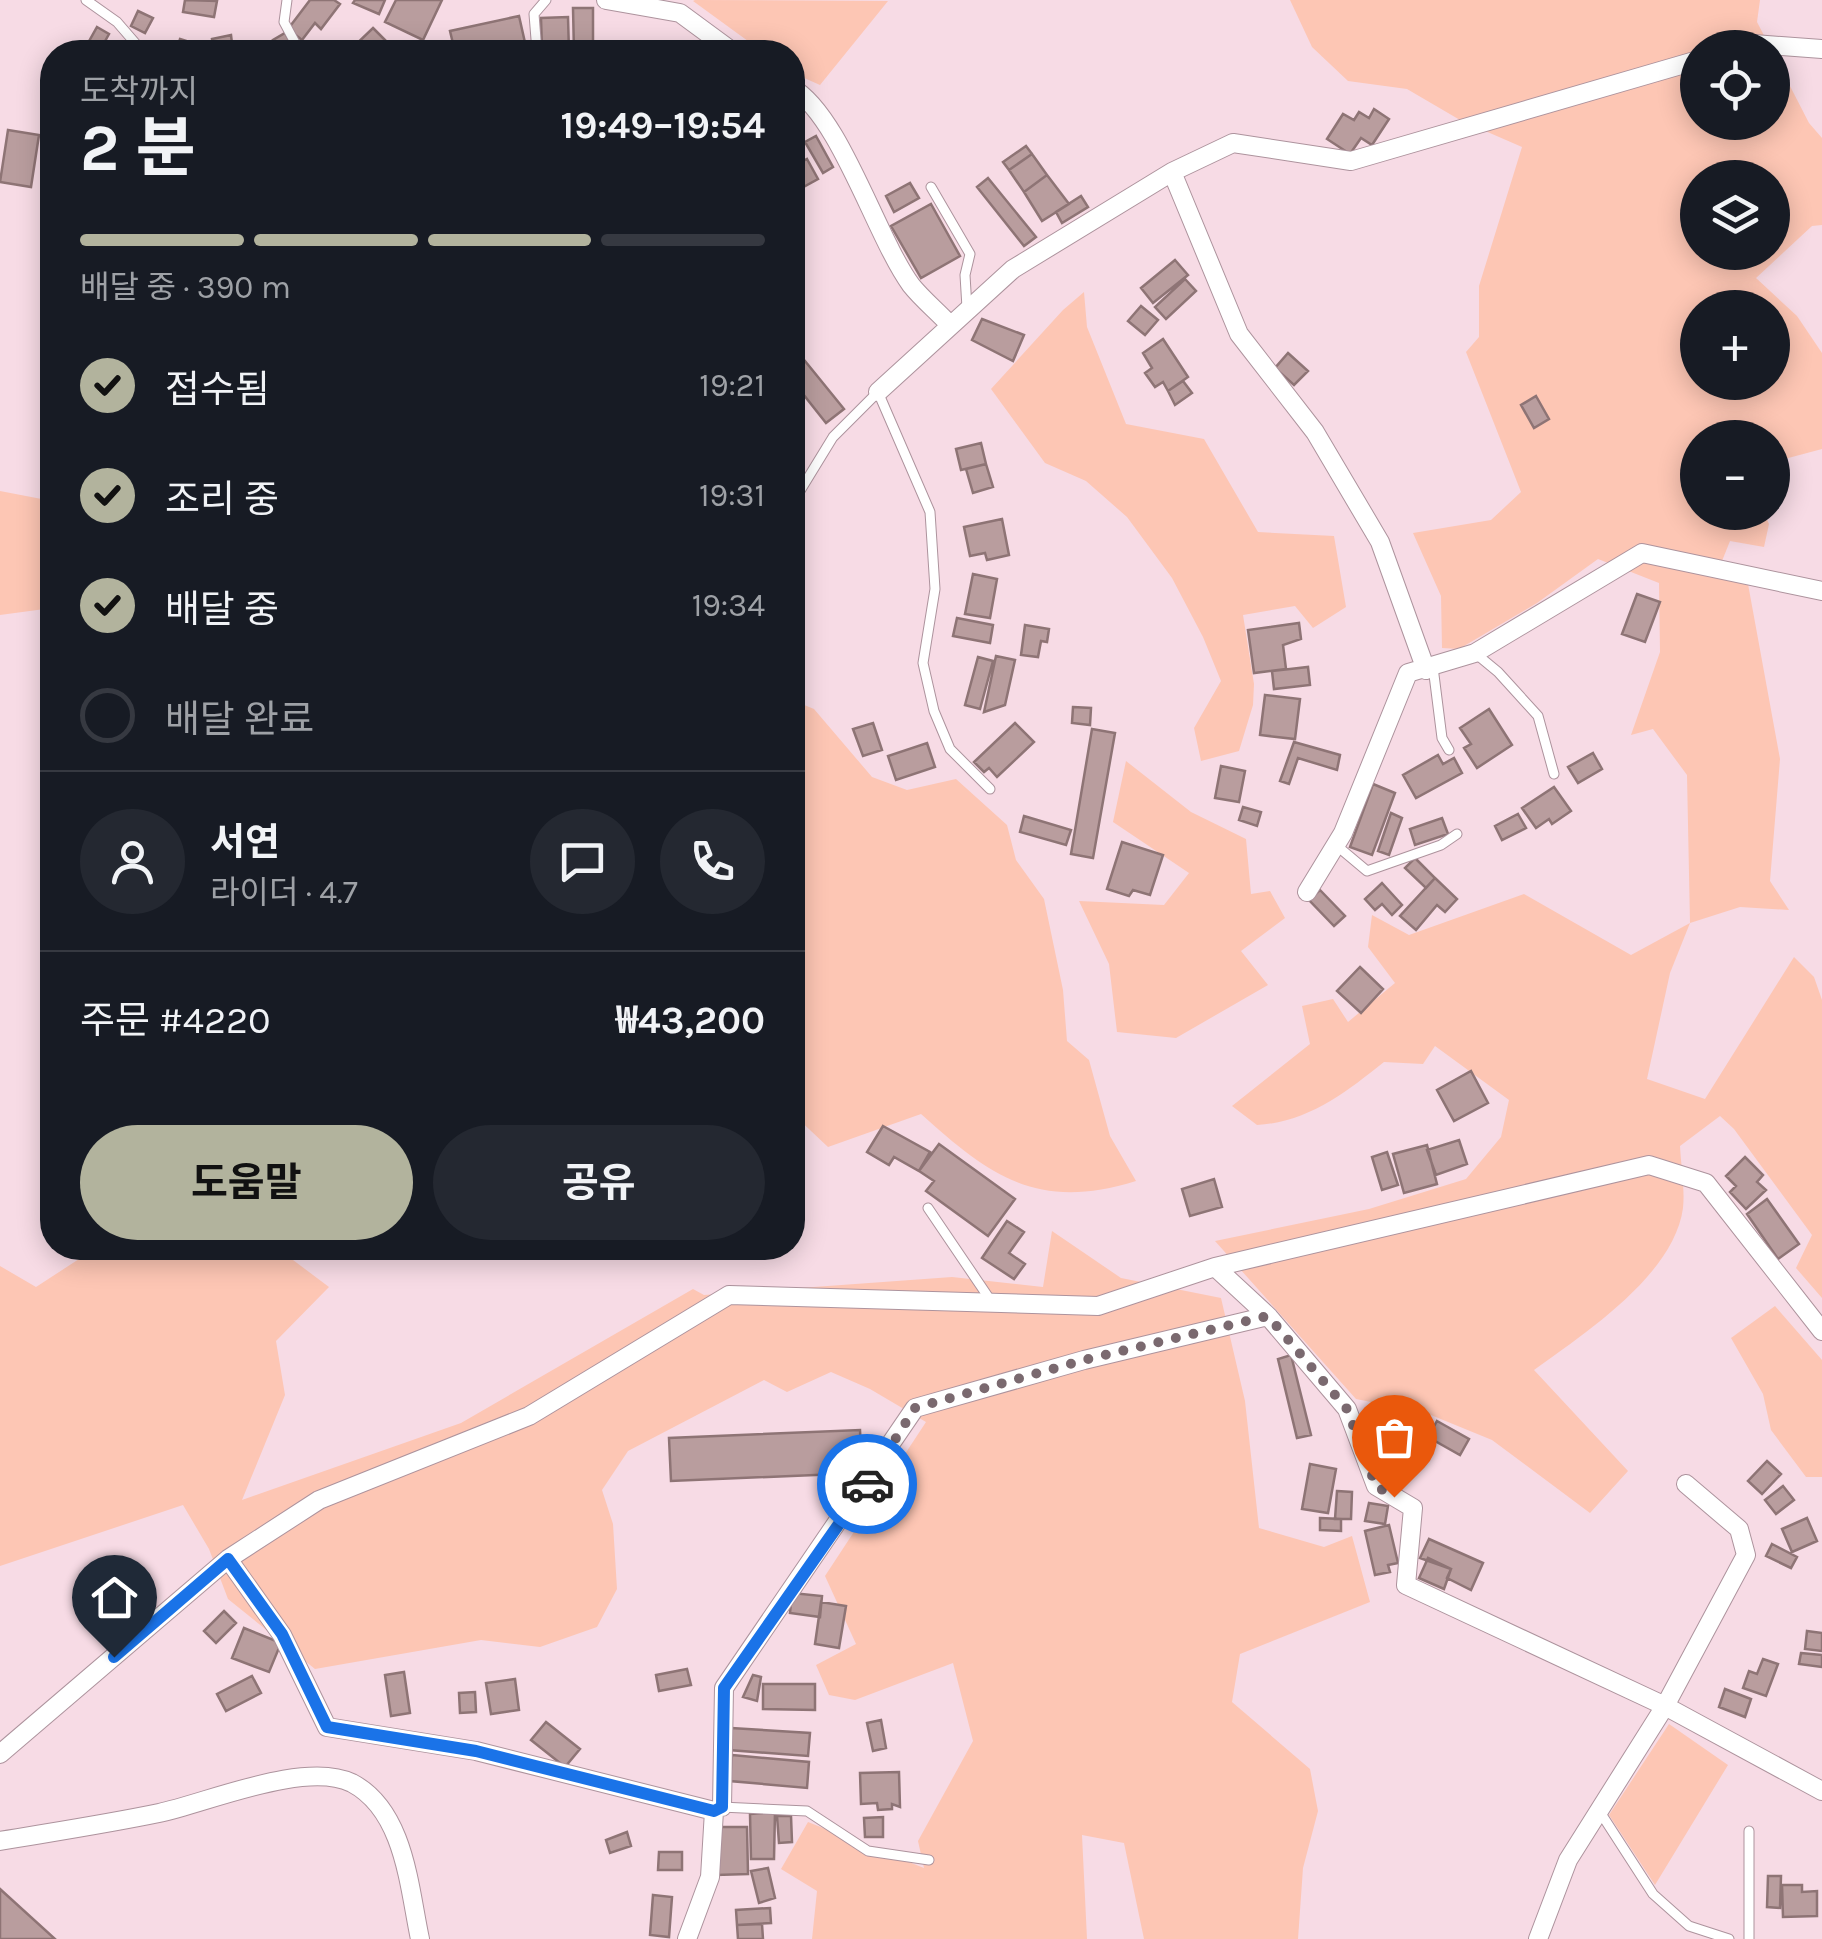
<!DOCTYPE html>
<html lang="ko">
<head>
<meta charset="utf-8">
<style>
  :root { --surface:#171b24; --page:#242831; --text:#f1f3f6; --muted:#9ea1a6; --line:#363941; --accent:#b2b39d }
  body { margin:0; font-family:Karla,"Noto Sans KR",sans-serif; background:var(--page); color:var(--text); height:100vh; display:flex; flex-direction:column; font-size:38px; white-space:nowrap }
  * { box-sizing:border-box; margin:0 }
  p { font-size:32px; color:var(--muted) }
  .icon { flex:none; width:55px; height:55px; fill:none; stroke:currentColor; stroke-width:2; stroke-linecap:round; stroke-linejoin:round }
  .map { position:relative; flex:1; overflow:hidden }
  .drawer { position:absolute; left:40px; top:40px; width:765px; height:1220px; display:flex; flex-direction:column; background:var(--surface); border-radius:40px; box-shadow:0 5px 25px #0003 }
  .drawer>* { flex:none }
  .tools { position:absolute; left:1680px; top:30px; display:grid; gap:20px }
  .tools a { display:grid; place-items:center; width:110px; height:110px; border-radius:50%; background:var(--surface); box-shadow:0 5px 25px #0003; font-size:50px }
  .pin { position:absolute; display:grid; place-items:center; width:85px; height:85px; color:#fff; margin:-102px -42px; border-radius:50% 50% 50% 0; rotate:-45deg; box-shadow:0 0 10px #0007 }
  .pin .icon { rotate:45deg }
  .courier { position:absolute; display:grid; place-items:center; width:100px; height:100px; margin:-50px; border:8px solid #1a73e8; border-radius:50%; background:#fff; color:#222; box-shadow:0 2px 12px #0007 }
  .head em { font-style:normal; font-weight:700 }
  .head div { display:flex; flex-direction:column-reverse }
  .head { display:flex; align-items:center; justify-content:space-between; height:170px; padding:0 40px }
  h1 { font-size:65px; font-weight:700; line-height:75px }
  .bar { display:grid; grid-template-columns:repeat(4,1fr); gap:15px 10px; align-content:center; height:120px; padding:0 40px }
  .bar i { height:12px; border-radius:8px; background:var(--line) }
  .bar .active { background:var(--accent) }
  .bar p { grid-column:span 4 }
  .line { display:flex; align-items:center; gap:25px; padding:0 40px; border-top:2px solid var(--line) }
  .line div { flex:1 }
  .round { display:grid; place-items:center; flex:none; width:105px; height:105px; border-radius:52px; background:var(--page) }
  ol { padding:0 40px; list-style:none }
  li { display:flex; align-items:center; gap:30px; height:110px }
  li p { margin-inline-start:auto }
  li .icon { padding:10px; border-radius:50%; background:var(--accent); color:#111; stroke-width:4 }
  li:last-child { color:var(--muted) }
  li i { width:55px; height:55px; border:5px solid var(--line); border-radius:50% }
  .button { display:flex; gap:20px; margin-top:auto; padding:20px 40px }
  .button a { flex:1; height:115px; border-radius:60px; background:var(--accent); color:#111; font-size:40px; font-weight:700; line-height:115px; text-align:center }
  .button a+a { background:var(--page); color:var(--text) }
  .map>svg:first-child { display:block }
</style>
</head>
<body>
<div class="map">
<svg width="1822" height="1939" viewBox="0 0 1822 1939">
  <rect width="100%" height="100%" fill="#f7dbe5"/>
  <path fill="#fdc6b4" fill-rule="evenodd" d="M1290 0H1760L1757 22 1770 47 1698 48V122H1772L1773 53 1809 123 1822 138V225L1812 226 1756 278 1797 316 1822 353V449L1773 462 1772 438H1698V512L1764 513 1769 524 1764 547 1730 541 1716 576 1748 584 1780 759 1770 881 1789 910 1740 907 1690 923 1670 973 1647 1079 1705 1099 1794 957 1814 977 1822 1000V1298L1796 1268 1812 1235 1734 1129 1720 1116 1680 1146C1681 1166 1685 1189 1683 1208 1674 1275 1585 1333 1534 1370L1628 1471 1590 1513 1492 1440 1426 1413 1356 1399 1215 1241 1369 1209 1466 1179 1501 1137 1509 1100 1435 1046 1423 1064 1384 1062C1345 1093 1308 1122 1257 1125L1232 1106 1310 1044 1302 1006 1333 999 1348 1022 1395 983 1368 947 1372 915 1409 935 1524 894 1631 955 1690 923 1687 775 1653 729 1631 735 1660 652 1659 583 1598 559 1537 603 1459 649 1442 648 1441 596 1413 533 1491 520 1521 492 1466 352 1479 337V286L1522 147 1460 120 1407 89 1348 81 1312 47ZM1698 178H1772V252H1698ZM1698 308H1772V382H1698Z
    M693 1 695 0 888 1 820 85 793 73 792 52H763Z
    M1084 292 1087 327 1126 424 1204 439 1258 532 1334 536 1346 607 1313 628 1295 606 1243 615 1254 684 1253 705 1239 751 1201 761 1194 728 1221 681 1203 637 1172 578 1127 517 1086 481 1045 463 991 389 1063 310Z
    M0 491 52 501V608L0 615Z
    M792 700 814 709 872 777 907 790 956 779 1007 825 1016 860 1044 899 1063 990 1067 1041 1089 1060 1110 1136 1136 1181C1039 1211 992 1178 921 1114L828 1147 793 1114Z
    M1126 761 1191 812 1246 839 1251 894 1270 891 1285 918 1241 951 1268 985 1176 1038 1117 1032 1109 964 1079 901 1164 905 1189 873 1113 822Z
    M1052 1231 1121 1278 1221 1298 1245 1401 1259 1528 1324 1547 1352 1536 1370 1602 1240 1654 1232 1702 1310 1769 1318 1811 1303 1868 1298 1939H1144L1124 1843 1082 1835 1087 1939H812L817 1891 781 1869 808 1822 924 1868 918 1841 973 1741 953 1663 855 1700 829 1695 816 1665 856 1644 825 1576 926 1422 870 1389 831 1372 787 1392 764 1380 628 1451 602 1490 613 1524 617 1589 597 1627 540 1647 481 1640 315 1669 228 1599 209 1549 183 1505 0 1566V1266L36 1287 96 1248H277L329 1287 276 1341 285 1395 242 1500 461 1423 693 1289 704 1295 952 1277 1043 1287Z
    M1775 1306 1822 1360V1477H1806L1771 1430 1763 1394 1731 1338Z
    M1669 1724 1728 1765 1655 1885 1609 1815Z"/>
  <path fill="#b99d9e" stroke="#8e7475" stroke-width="2.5" d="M185 0 217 1 214 17 183 12Z
    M310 0H334L340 4 321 29 315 23 302 40 288 29Z
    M355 0H385L379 14 353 3Z
    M396 0H442L423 40 385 22Z
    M573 8H593V52H574Z
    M138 11 153 18 145 33 131 26Z
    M519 16 526 47 502 52H455L450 31Z
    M568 17 569 52H542L541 18Z
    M97 27 109 34 99 52H83Z
    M373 28 386 41 374 52H348Z
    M285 33 297 52H280L273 40Z
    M231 35 233 52H214L212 39Z
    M180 39 218 51 217 52H176Z
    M1374 109 1389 119 1372 145 1361 138 1350 154 1327 139 1343 114 1354 120 1359 112 1369 118Z
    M8 130 39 135 31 187 0 182Z
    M816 136 833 167 823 173 805 142Z
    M1026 146 1032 154 1009 170 1003 162Z
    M1032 154 1047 175 1024 192 1009 170Z
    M807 159 818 179 796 191 792 167Z
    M1047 175 1069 204 1042 221 1024 192Z
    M988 178 1036 237 1024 246 977 187Z
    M910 183 919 198 894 212 886 196Z
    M1081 196 1088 207 1062 223 1056 212Z
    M931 204 960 256 921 278 891 226Z
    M1175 260 1188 275 1153 303 1141 288Z
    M1185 279 1196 291 1166 319 1155 307Z
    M1141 306 1158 320 1145 335 1128 321Z
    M982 319 1024 335 1013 361 972 340Z
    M1163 339 1188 377 1168 391 1163 382 1155 387 1145 373 1152 368 1143 353Z
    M792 345 844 409 826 423 792 380Z
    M1288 353 1308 371 1294 385 1275 368Z
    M1183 381 1192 393 1175 405 1168 391Z
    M1536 396 1549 419 1534 428 1521 405Z
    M981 443 986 464 961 470 956 449Z
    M986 464 993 487 973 493 966 469Z
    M1002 519 1009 555 987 560 985 553 970 556 964 527Z
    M973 574 997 579 990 618 965 614Z
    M1637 594 1660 602 1645 642 1622 634Z
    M957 618 993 625 990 643 953 636Z
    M1299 623 1301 639 1283 645 1286 669 1254 673 1248 630Z
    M1025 625 1049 629 1047 642 1041 641 1038 657 1021 655Z
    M996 656 1015 660 1005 705 984 712Z
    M978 657 993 661 980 709 965 705Z
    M1308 667 1310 685 1274 689 1272 671Z
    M1265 695 1300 699 1295 739 1260 735Z
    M1073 707 1091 708 1090 725 1072 723Z
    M1489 709 1512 745 1477 768 1464 748 1471 744 1460 728Z
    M873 723 882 750 863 756 853 729Z
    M1015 723 1034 742 997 777 989 768 984 772 974 762Z
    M1092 729 1115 733 1093 858 1071 854Z
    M1294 742 1340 755 1337 770 1298 758 1289 784 1280 781Z
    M927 743 935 767 896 780 888 756Z
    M1593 753 1602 769 1578 783 1568 767Z
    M1438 755 1443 764 1454 758 1462 773 1416 798 1403 775Z
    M1221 766 1245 771 1239 802 1215 798Z
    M1373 784 1395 793 1372 855 1350 847Z
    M1554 787 1571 811 1552 824 1549 819 1536 828 1522 808Z
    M1243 807 1261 812 1257 826 1239 820Z
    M1391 813 1402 818 1389 855 1378 851Z
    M1518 814 1526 828 1502 840 1495 826Z
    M1024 816 1071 830 1066 845 1020 832Z
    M1442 818 1448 834 1415 845 1410 829Z
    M1122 842 1163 855 1150 895 1133 890 1129 896 1107 889Z
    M1415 858 1435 878 1426 888 1405 868Z
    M1435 878 1457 899 1445 912 1437 905 1416 930 1400 916Z
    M1382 883 1402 905 1392 915 1382 904 1375 910 1365 899Z
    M1320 890 1345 916 1334 926 1309 900Z
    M1360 967 1383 989 1361 1013 1337 991Z
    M1471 1071 1488 1103 1454 1121 1437 1090Z
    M883 1126 930 1152 919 1171 894 1157 889 1165 867 1152Z
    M1459 1140 1467 1164 1436 1175 1427 1150Z
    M939 1144 1015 1199 988 1236 926 1191 934 1181 919 1171Z
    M1427 1145 1437 1184 1404 1193 1393 1154Z
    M1387 1152 1398 1185 1382 1190 1372 1157Z
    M1745 1157 1763 1175 1757 1182 1766 1190 1746 1209 1730 1192 1736 1186 1726 1176Z
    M1214 1179 1222 1207 1190 1216 1182 1189Z
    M1767 1199 1799 1244 1778 1259 1747 1214Z
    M1007 1221 1024 1232 1009 1253 1025 1264 1014 1279 982 1258Z
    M1291 1355 1311 1435 1297 1438 1278 1359Z
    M1437 1421 1469 1439 1460 1455 1428 1437Z
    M860 1430 862 1473 671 1481 669 1438Z
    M1767 1461 1781 1474 1762 1494 1748 1481Z
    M1310 1464 1336 1469 1328 1513 1302 1509Z
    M1783 1486 1794 1500 1776 1514 1765 1500Z
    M1337 1491 1352 1492 1351 1519H1335Z
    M1369 1503 1388 1506 1385 1524 1365 1521Z
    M1320 1518 1341 1519V1531L1320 1530Z
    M1807 1518 1817 1541 1792 1552 1782 1529Z
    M1389 1525 1398 1563 1388 1565 1390 1572 1375 1575 1365 1531Z
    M1429 1539 1483 1563 1471 1590 1447 1578 1451 1569 1420 1558Z
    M1772 1544 1797 1557 1791 1568 1766 1556Z
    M1428 1558 1451 1569 1444 1589 1419 1578Z
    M792 1593 822 1596 820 1617 790 1613Z
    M821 1602 846 1606 839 1648 815 1644Z
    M224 1611 236 1623 216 1643 204 1631Z
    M244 1628 281 1643 269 1672 232 1658Z
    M1807 1631 1822 1633V1651L1805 1649Z
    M1801 1653 1822 1655V1667L1799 1664Z
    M1763 1659 1778 1664 1766 1696 1743 1688 1749 1671 1757 1674Z
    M687 1669 691 1685 659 1691 656 1675Z
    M404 1672 410 1713 391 1716 385 1675Z
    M753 1675 761 1677 757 1701 743 1697Z
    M252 1676 261 1693 226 1711 217 1694Z
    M515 1679 519 1710 491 1714 486 1683Z
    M763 1684H815V1710L763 1709Z
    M1725 1689 1751 1699 1745 1717 1719 1707Z
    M475 1692 476 1712 460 1713 459 1693Z
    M881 1720 886 1748 873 1751 867 1723Z
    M546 1722 580 1749 565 1767 531 1740Z
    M731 1728 810 1733 808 1756 729 1750Z
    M732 1755 809 1762 807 1788 730 1781Z
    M899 1772 900 1807 892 1804V1809L878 1810 877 1803 861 1804 860 1773Z
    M775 1812 774 1859H751L750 1814Z
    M777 1816H791L792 1842 779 1843Z
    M883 1817V1837H865L864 1818Z
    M715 1827H747L748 1874 716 1875Z
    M627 1832 631 1846 610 1853 606 1840Z
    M659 1852H682V1870H658Z
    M768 1868 775 1898 759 1903 751 1871Z
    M1768 1876H1781L1780 1908 1767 1907Z
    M1782 1885H1802V1892L1817 1891V1916L1783 1917Z
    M0 1889 55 1939H0Z
    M653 1895 672 1897 669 1937 650 1935Z
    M770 1908 771 1923 737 1925 736 1910Z
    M762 1924 763 1939H738L737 1925Z"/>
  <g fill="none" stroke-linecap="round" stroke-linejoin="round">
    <defs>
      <path id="service" d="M86 0 117 22 143 52
        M287 0 284 22 300 52
        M537 52 534 14 546 0
        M931 187 970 254 965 275 967 308
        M792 504 833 437 878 392 930 512 935 589 923 663 934 711 950 749 990 789
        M1475 653 1498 672 1538 716 1554 774
        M1433 667 1442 738 1449 750
        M1336 845 1367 871 1441 845 1457 834
        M928 1208 991 1301
        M721 1807 807 1811 868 1851 929 1860
        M1600 1812 1653 1894 1689 1926 1729 1939
        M1749 1939V1831"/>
      <path id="minor" d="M606 0 680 13 733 52
        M1742 48 1754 44 1822 49
        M792 88C840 115 876 237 911 285 922 299 937 311 949 324
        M1172 172 1239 334 1315 432 1380 542 1426 670
        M878 392 1013 269 1172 172 1233 143 1351 161 1698 60
        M1307 892 1343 833 1408 673 1475 653 1642 553 1822 591
        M1215 1267 1268 1316 1347 1409 1376 1486 1413 1508 1406 1585 1665 1706 1822 1791
        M228 1559 282 1635 327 1727 476 1751 714 1811 710 1877 687 1939
        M0 1754 228 1559 319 1500 529 1416 729 1295 1098 1306 1215 1267 1649 1165 1706 1183 1822 1331
        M722 1807 724 1688 915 1408 1084 1360 1268 1316
        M0 1841C53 1832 106 1824 159 1813 207 1803 305 1760 352 1783 405 1811 409 1888 420 1939
        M1538 1939 1568 1860 1665 1706 1746 1555 1739 1529 1686 1484"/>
    </defs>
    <use href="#service" stroke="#ad939d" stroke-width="11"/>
    <use href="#minor" stroke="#ad939d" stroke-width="20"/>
    <use href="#service" stroke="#fff" stroke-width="9"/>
    <use href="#minor" stroke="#fff" stroke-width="18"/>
  </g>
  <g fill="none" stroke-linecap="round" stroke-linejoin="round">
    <path stroke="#7a696f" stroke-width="10" stroke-dasharray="0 18" d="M867 1484 915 1408 1084 1360 1268 1316 1347 1409 1376 1486 1394 1497"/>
    <path stroke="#1a73e8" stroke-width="12" d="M114 1657 228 1559 282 1634 327 1727 476 1751 714 1811 722 1807 724 1688 867 1484"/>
  </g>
</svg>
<div class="tools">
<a><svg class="icon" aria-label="locate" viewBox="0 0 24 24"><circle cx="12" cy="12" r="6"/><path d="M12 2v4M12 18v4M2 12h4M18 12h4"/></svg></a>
<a><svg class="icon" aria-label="layers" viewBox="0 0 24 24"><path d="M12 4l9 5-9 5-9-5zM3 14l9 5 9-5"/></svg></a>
<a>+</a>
<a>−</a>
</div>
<div class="pin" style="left:1394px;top:1497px;background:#ea580c"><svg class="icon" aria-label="bag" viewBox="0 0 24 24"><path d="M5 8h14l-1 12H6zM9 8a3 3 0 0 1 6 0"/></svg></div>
<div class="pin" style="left:114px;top:1657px;background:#1f2937"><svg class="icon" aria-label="home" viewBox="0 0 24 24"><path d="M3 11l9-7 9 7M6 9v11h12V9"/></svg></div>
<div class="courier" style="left:867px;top:1484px"><svg class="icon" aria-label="car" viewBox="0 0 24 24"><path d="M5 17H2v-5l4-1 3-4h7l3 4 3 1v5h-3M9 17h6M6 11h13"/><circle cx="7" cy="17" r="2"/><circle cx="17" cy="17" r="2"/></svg></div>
<section class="drawer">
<div class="head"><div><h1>2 분</h1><p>도착까지</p></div><em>19:49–19:54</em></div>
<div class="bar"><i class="active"></i><i class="active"></i><i class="active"></i><i></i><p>배달 중 · 390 m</p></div>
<ol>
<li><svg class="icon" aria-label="check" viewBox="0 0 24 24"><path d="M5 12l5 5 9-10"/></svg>접수됨<p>19:21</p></li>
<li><svg class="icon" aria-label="check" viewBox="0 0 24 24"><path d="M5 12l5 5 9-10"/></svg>조리 중<p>19:31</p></li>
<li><svg class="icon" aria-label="check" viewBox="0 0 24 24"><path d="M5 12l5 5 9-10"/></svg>배달 중<p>19:34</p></li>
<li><i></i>배달 완료</li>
</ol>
<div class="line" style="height:180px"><a class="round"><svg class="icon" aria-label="person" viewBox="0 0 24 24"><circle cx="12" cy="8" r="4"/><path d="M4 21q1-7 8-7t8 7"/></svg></a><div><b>서연</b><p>라이더 · 4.7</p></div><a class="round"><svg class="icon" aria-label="chat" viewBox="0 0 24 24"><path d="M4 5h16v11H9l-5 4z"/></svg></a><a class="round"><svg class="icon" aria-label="phone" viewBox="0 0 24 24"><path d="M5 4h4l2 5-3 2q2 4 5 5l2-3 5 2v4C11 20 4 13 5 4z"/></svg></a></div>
<div class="line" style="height:130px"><div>주문 #4220</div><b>₩43,200</b></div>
<div class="button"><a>도움말</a><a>공유</a></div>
</section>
</div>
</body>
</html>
